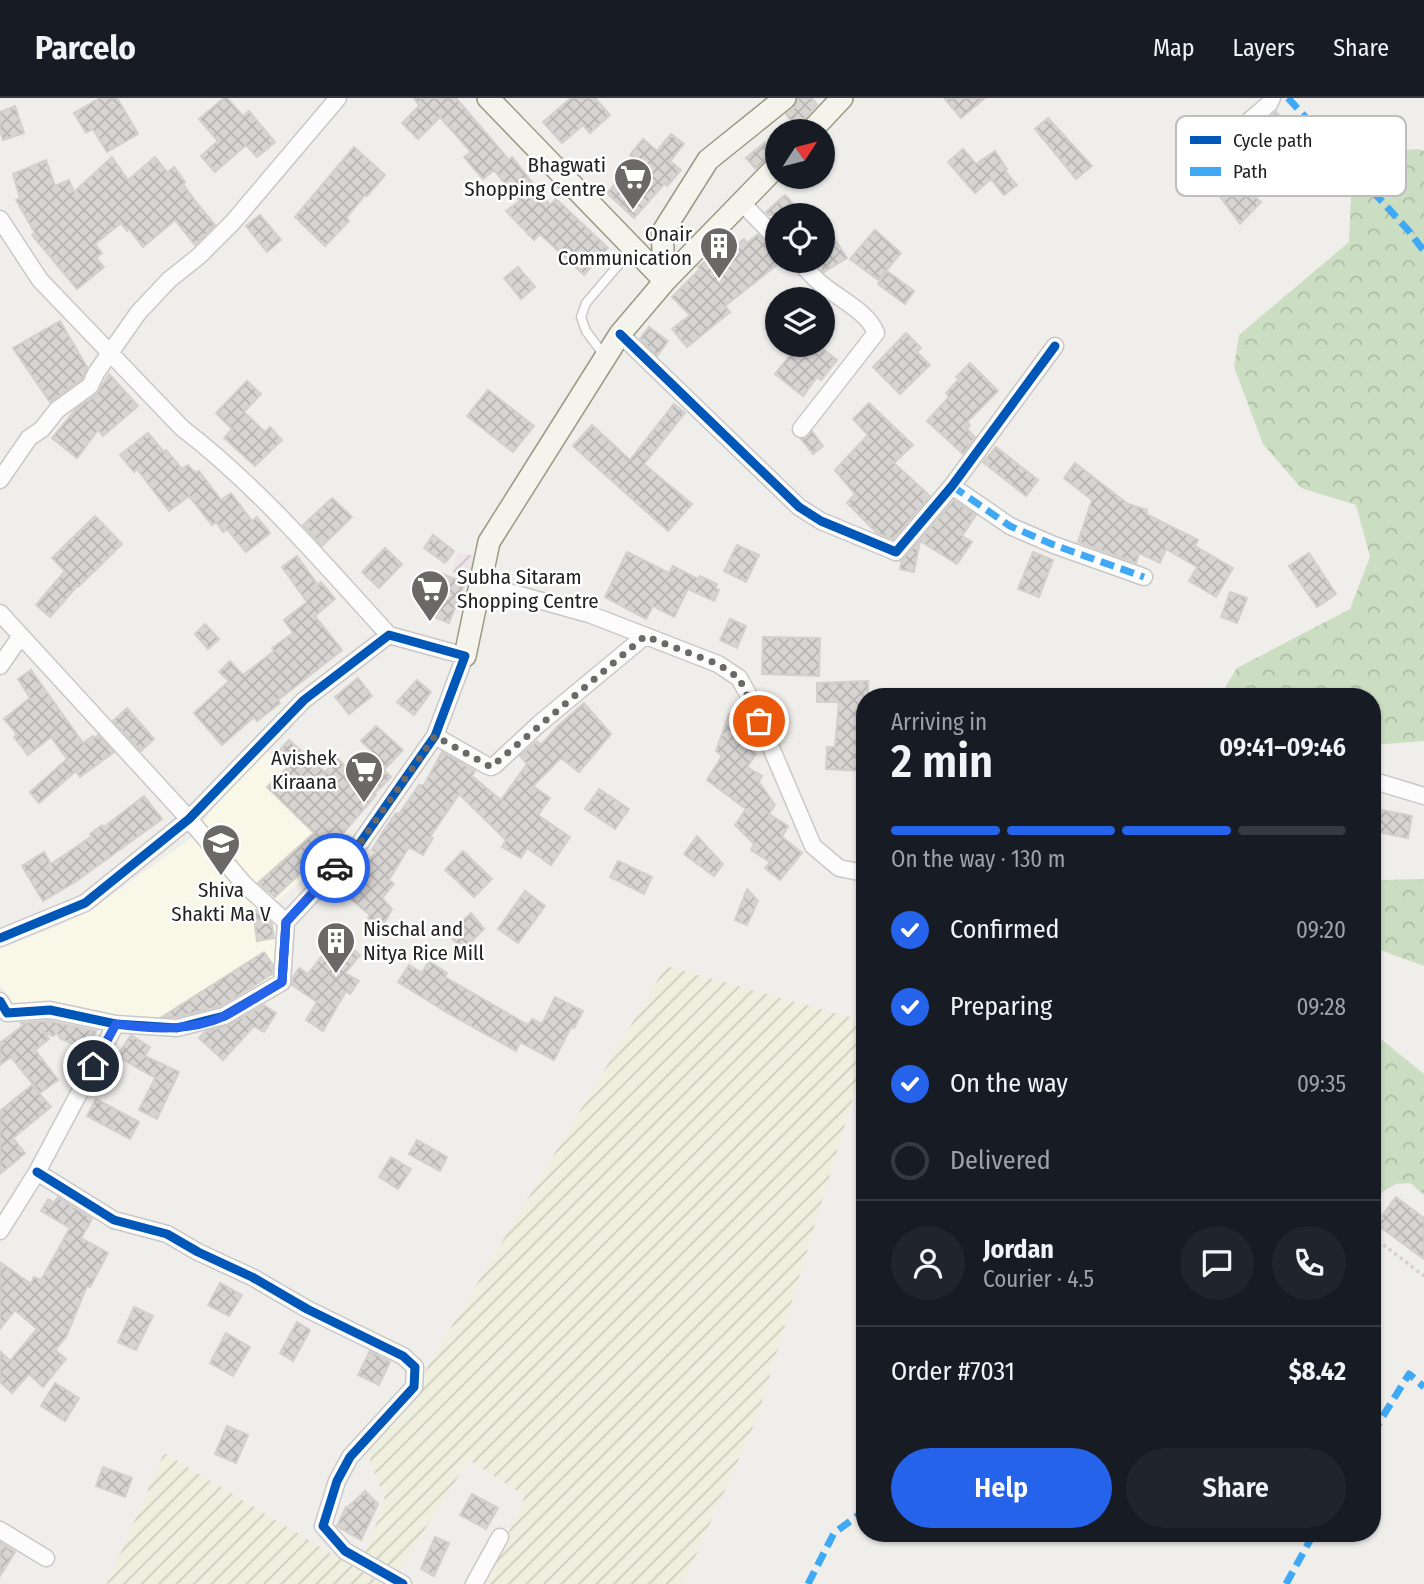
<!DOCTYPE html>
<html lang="en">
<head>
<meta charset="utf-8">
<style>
  :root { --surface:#171b24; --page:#20242c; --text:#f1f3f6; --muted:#9ea1a6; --line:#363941; --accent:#2563eb }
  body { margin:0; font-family:"Fira Sans Condensed",sans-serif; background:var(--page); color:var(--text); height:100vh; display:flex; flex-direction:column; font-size:26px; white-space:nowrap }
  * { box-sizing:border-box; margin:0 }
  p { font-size:23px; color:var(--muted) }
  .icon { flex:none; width:38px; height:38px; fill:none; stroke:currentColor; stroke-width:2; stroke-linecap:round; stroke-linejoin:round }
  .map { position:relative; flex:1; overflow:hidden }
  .sheet { position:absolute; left:856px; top:590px; width:525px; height:854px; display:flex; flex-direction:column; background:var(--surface); border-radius:28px; box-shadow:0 2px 5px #0004 }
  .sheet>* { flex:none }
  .needle { width:46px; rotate:54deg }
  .buttons { position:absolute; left:765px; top:21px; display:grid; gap:14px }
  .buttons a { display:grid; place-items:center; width:70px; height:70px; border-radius:50%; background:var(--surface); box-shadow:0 2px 5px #0004; font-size:35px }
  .pin { position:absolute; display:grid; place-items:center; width:60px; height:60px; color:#fff; margin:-30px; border:4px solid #fff; border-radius:50%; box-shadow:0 2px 7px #0007 }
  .courier { position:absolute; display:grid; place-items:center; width:70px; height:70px; margin:-35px; border:5px solid #2563eb; border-radius:50%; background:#fff; color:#222; box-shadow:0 2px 9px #0007 }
  .summary em { font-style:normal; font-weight:600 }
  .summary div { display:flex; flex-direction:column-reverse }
  .summary { display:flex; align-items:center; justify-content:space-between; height:119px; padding:0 35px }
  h1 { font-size:46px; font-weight:600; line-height:52px }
  .bar { display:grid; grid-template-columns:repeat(4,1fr); gap:10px 7px; align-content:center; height:84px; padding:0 35px }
  .bar i { height:9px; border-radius:5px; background:var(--line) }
  .bar .current { background:var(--accent) }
  .bar p { grid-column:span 4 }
  .line { display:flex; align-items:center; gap:18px; padding:0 35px; border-top:2px solid var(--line) }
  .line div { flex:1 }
  .round { display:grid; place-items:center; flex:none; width:74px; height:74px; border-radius:37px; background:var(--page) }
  ol { padding:0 35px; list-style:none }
  li { display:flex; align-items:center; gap:21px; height:77px }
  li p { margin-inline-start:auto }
  li .icon { padding:7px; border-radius:50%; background:var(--accent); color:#fff; stroke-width:4 }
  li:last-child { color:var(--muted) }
  li i { width:38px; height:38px; border:4px solid var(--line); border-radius:50% }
  .primary-button { display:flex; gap:14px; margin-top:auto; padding:14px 35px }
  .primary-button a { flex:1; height:80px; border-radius:42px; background:var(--accent); color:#fff; font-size:28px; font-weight:600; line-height:80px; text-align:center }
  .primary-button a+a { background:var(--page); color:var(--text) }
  header { display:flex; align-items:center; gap:42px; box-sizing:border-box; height:98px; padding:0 35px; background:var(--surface); border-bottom:2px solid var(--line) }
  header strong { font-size:33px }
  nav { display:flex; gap:38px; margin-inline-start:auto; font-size:24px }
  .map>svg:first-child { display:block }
</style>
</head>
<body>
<header>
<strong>Parcelo</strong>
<nav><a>Map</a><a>Layers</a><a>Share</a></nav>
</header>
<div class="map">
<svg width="1424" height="1486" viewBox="0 0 1424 1486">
  <defs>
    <pattern id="industrial-furrows" width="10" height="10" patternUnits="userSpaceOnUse" patternTransform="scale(1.75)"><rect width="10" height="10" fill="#ede4e9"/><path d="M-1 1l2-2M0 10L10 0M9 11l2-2" fill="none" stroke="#cbc3c8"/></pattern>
    <pattern id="farmland-furrows" width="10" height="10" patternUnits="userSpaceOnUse" patternTransform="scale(1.75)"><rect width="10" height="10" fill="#efefdf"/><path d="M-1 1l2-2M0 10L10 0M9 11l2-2" fill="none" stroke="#cdcdbf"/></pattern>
    <pattern id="forest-crowns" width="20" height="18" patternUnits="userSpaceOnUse" patternTransform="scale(1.75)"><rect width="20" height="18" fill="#cbdec1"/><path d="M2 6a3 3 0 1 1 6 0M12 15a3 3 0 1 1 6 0" fill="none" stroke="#aebea6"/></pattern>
    <pattern id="building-cross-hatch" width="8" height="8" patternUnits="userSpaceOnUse" patternTransform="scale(1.75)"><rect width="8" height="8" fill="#d7d4d2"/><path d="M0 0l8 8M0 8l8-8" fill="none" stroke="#b8b6b4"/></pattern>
  </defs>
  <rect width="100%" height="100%" fill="#f0eeeb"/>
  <path fill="url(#industrial-furrows)" d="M457 455 476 458 473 481 453 475Z"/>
  <path fill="#f8f7e8" d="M264 651 291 674 355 737 274 806 281 875 203 923H141L11 904 0 886V851L63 826 112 797 194 738 209 716Z"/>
  <path fill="url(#farmland-furrows)" d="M666 868 864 923V963L757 1320 683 1486H485L525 1398 469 1362 395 1478 365 1455 385 1402 364 1347 417 1299 424 1275Z
    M164 1355 382 1486H107Z"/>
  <path fill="url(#forest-crowns)" d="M1419 51 1424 53V643L1372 647V598H1220L1237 570 1350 511 1370 459 1356 407 1301 390 1263 346 1234 269 1239 237 1349 144 1353 56Z
    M1372 775 1380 782 1424 781V868L1372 849Z
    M1381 941 1424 976V1097L1410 1085 1396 1086 1372 1100V942Z"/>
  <path fill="url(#building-cross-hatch)" stroke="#d3d0cc" stroke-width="2" d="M100 0H117L138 36 107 54 93 31 86 35 74 15Z
    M224 0H227L243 18 249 13 275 44 257 59 246 47 215 74 201 58 218 43 199 21Z
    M414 0H456L509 62 512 59 550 107 556 101 608 150 584 177 540 136 534 142 506 113 520 103 494 72 483 81 464 59 471 54 440 19 418 41 402 25 419 8Z
    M571 0H595L610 17 590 35 583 27 562 45 543 24Z
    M798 0H812L817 7 801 24 798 33 786 16 794 10Z
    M944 0H985L961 20Z
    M15 8 24 35 3 42 0 33V14Z
    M1276 14 1301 41 1290 52 1264 26 1268 30 1255 41 1252 37Z
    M1048 20 1092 68 1076 81 1035 31Z
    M671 36 684 46 670 63 681 72 667 88 665 85 634 120 607 95 637 62 630 57 643 41 657 53Z
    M765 44 774 55 756 71 746 60Z
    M354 49 385 77 367 98 365 97 346 120 349 123 325 148 295 119Z
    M963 51 976 66 995 53 1007 71 1005 73 1017 87 1004 97 991 81 975 95 948 64Z
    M1231 58 1255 92 1251 95 1261 104 1240 126 1219 97 1229 90 1214 71Z
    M112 59 128 82 155 59 167 74 174 69 185 84 183 86 196 104 215 127 195 147 175 122 143 149 129 131 127 133 121 125 95 146 102 155 96 160 104 169 77 191 32 137 35 135 16 102 20 100 13 76 46 62 55 88 69 82 74 94Z
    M785 97 804 117H769L766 114Z
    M260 117 281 142 267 154 246 128Z
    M822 121 847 160 824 174 822 173Z
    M875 132 901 155 878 182 850 161Z
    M758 136 770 149 777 151V167L725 208 730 214 687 249 672 231 690 217 672 199 700 171 698 169 711 158 715 164 744 141 747 145Z
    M518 169 535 189 521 201 504 180Z
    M887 173 914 193 905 206 878 186Z
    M60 223 87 269 82 281 50 304 13 250Z
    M649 229 668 243 657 258 640 241Z
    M906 235 921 250 917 254 930 267 900 296 873 269Z
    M798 247H818L837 262 821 282 817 279 803 298 775 276Z
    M970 265 998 293 967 324 970 327 967 331 975 339 963 356 927 323 949 299 946 295 959 281 956 279Z
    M109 276 138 308 103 338 98 332 77 360 52 340 75 312 97 296Z
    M247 283 261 296 244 314 265 334 270 329 282 342 255 368 224 340 232 331 216 315Z
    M488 292 534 328 513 354 467 318Z
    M869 305 913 347 894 365 930 398 893 441 877 435 847 405 855 396 835 372 868 337 853 321Z
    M674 306 685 315 644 366 692 406 668 433 573 348 592 327 630 362Z
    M812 333 823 348 813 356 801 341 806 340Z
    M148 335 164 354 166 352 182 371 188 367 195 375 199 373 221 402 231 395 252 423 257 419 270 435 246 454 227 431 223 434 216 424 212 427 189 398 169 413 137 371 134 374 120 357Z
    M996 349 1038 382 1026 398 983 364Z
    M1075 365 1128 406 1147 412 1146 416 1198 442 1195 448 1233 470 1216 499 1189 483 1197 469 1166 451 1160 465 1139 455 1136 465 1078 444 1092 402 1064 380Z
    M332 400 352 419 322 448 303 427Z
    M954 402 976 417 962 438 972 444 957 466 920 443 914 474 900 471 902 462Z
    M95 418 122 446 79 488 78 487 50 519 36 507 65 473 52 460Z
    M433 437 454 453 445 465 424 450Z
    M737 447 759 457 746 484 724 473Z
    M385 450 402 466 379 490 362 474Z
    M627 454 669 475 673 468 698 481 700 478 717 486 715 490 719 492 714 503 688 491 674 519 653 508 646 521 605 499Z
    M1033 454 1053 462 1039 499 1018 491Z
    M1309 455 1336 496 1317 509 1289 468Z
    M297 458 318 487 321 484 335 501 315 518 342 552 278 602 280 605 257 623 254 619 222 647 194 615 229 583 219 574 230 563 243 577 274 553 272 550 293 535 284 522 307 504 282 469Z
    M440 475 465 485 449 525 424 515Z
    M1230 494 1247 500 1237 525 1221 519Z
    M730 521 746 528 737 550 720 542Z
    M205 526 219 541 208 551 195 536Z
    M763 539 820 540 819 578 762 576Z
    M31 572 83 645 93 638 95 640 98 637 114 654 80 679 76 673 39 705 30 694 67 661 51 639 28 657 14 639 17 636 4 621 30 600 18 581Z
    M358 580 372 598 349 616 335 599Z
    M417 582 431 594 414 617 397 604Z
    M868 583V598H864L863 673 826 671 827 649H835L839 604H817V585Z
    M584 605 611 636 579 674 561 660 533 688 550 700 538 717 570 739 551 767 527 750 521 760 502 749 506 742 459 696 430 739 433 740 423 757 409 749 389 782 394 786 382 800 392 811 380 833 368 820 370 817 334 788 345 776 352 781 376 754 372 752 382 735 396 715 399 716 419 687H424L442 654 475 673 472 678 501 702 527 666 520 658 537 643 541 647 557 629Z
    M127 610 154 641 141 653 113 623Z
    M729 616 745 624 739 639 756 656 747 669 762 678 759 684 775 707 769 716 788 728 782 739 802 755 780 782 765 770 770 764 751 752 754 746 735 727 746 711 707 682 722 658 716 653Z
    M376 628 403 652 384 672 391 679 374 696 376 697 344 734 275 799 258 785 314 735 267 689 290 667 277 655 289 642 325 674 338 661 350 673 371 652 361 643Z
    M599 691 629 711 615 731 585 711Z
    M144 698 162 721 75 784 43 803 22 768 44 754 51 766 92 738 90 736 102 727 104 729Z
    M1372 710 1412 718 1408 740 1372 733Z
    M697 738 723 766 714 778 684 756Z
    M463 753 492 781 474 799 458 784 460 781 456 782 445 772Z
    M618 763 652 779 644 796 610 779Z
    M747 791 758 803 747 827 735 822Z
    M525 793 545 808 518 845 498 831Z
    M253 812H257L272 826 274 840 257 843Z
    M471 815 484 831 463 852 448 836Z
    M340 840 360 857 345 875 359 883 350 896 346 893 323 933 306 922 317 904 292 887 293 879 299 870 308 876 322 858 325 860Z
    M264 854 273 867 272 876 244 894 220 908 178 919H162Z
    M429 863 447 875 445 879 528 927 532 921 542 926 555 899 583 913 574 930 571 929 554 962 520 944 516 953 446 914 398 884 409 867 422 875Z
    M264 907 276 915 264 934 254 928 223 962 199 940 205 934 229 927Z
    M49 923 96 933 88 952 61 941 57 935 53 938 44 934 49 941 35 952 58 982 40 995 11 959 0 967V945L25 926 20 925Z
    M131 937 150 949 145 958 179 974 157 1021 139 1012 155 980 117 958Z
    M32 987 51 1009 13 1040 25 1055 0 1076V1013Z
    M96 1001 139 1024 130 1041 87 1018Z
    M417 1042 447 1059 440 1073 409 1056Z
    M391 1059 411 1071 398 1091 379 1079Z
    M58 1099 92 1121 81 1140 108 1155 90 1189 87 1188 66 1239 55 1252 66 1261 43 1289 29 1276 12 1295 0 1284V1253L10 1263 37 1231 15 1212 0 1231V1164L31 1186 34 1179 41 1182 70 1130 41 1113 48 1101 54 1105Z
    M1396 1099 1424 1120V1161L1376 1126Z
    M220 1185 242 1197 229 1218 208 1207Z
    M134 1209 153 1218 136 1252 118 1244Z
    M297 1224 310 1232 293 1263 280 1255Z
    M226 1235 250 1249 233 1278 210 1265Z
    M370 1253 390 1264 379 1287 358 1277Z
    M55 1285 79 1300 65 1323 41 1308Z
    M227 1328 248 1337 236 1365 215 1356Z
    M103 1369 132 1380 125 1399 96 1388Z
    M365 1393 378 1406 361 1442 337 1428 346 1409 347 1410Z
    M472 1396 498 1410 486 1431 460 1417Z
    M435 1439 449 1445 434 1478 421 1471Z
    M0 1444 15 1454 0 1478Z"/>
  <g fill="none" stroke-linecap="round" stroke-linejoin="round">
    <defs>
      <path id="lane" d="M604 257 586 233 581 219 586 205 632 151"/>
      <path id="street" d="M1209 62 1234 42 1250 22 1269 6 1272 0
        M742 105 777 141
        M0 121 40 182 182 330C260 390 323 465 389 537
        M798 163C805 169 811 177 818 183 835 199 867 212 876 235L801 331
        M620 236 799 409 821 423 896 454 952 388 1055 248
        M0 382 29 340 42 331 57 312 90 288 96 275 138 215 169 182 199 158 233 124 338 0
        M952 388 1010 428 1054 447 1144 479
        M480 486 589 516 718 566 739 580 749 598 813 748 839 770 864 775
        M0 515 189 721 243 785 286 824
        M0 568 20 539
        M435 638 486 667 491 669 495 667 539 626 645 538
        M1372 685H1381L1424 698
        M0 840 85 805 189 721 304 602 389 537 465 558 435 638 360 745 286 824 282 884 224 918 177 930 116 926 50 912 7 915 0 903
        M37 1074 114 1122 167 1136 198 1154 252 1179 307 1211 403 1258 415 1269 414 1289 350 1359 337 1383 323 1428 345 1453 403 1486
        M0 1133 37 1074 116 926
        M0 1432 46 1460
        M474 1486 500 1439"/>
      <path id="secondary" d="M488 0 665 183
        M811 33 842 0
        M665 183 662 135 708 62 785 0
        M465 558 489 444 620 236 665 183 777 68"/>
    </defs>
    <use href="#lane" stroke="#c9c8c7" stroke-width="11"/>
    <use href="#street" stroke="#c9c8c7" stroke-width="19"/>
    <use href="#secondary" stroke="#999a82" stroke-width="24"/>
    <path stroke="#dccecd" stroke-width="3.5" stroke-dasharray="3.5 3.5" stroke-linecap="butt" d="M1372 1138 1424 1178"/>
    <use href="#lane" stroke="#fdfcfc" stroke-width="8"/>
    <use href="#street" stroke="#fdfcfc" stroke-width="16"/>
    <use href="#secondary" stroke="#f4f4ed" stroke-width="21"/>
    <path stroke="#3fa9f5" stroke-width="7" stroke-dasharray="14 7" stroke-linecap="butt" d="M1288 0 1408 132 1424 153
      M952 388 1010 428 1054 447 1144 479
      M1372 1336 1409 1276 1424 1289
      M808 1486 834 1435 864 1413
      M1286 1486 1314 1435"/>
    <defs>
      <path id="cycleway" d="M620 236 799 409 821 423 896 454 952 388 1055 248
        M0 840 85 805 189 721 304 602 389 537 465 558 435 638 360 745 286 824 282 884 224 918 177 930 116 926 50 912 7 915 0 903
        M37 1074 114 1122 167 1136 198 1154 252 1179 307 1211 403 1258 415 1269 414 1289 350 1359 337 1383 323 1428 345 1453 403 1486"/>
    </defs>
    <use href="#cycleway" stroke="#fff" stroke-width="13"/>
    <use href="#cycleway" stroke="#0057b8" stroke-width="9"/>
  </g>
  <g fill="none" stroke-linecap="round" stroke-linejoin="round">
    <path stroke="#6a6968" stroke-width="7" stroke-dasharray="0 12.6" d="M335 770 360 745 435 638 491 669 645 538 718 566 739 580 759 623"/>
    <path stroke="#2563eb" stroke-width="9" d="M93 968 116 926C152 931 190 934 225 918 244 908 263 895 282 884L286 824 335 770"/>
  </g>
  <defs>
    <symbol id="supermarket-pin" viewBox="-11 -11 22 30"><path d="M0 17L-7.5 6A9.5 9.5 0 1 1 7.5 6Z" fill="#6a6968" stroke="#fff"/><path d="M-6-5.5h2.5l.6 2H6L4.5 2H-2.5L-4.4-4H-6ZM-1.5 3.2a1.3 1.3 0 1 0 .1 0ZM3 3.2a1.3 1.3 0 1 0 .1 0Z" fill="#fff"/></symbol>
    <symbol id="building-pin" viewBox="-11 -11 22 30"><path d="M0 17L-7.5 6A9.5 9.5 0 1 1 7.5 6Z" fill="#6a6968" stroke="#fff"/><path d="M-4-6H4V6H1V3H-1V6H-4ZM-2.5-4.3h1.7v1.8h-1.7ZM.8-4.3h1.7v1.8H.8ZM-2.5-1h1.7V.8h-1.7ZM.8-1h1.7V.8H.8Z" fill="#fff"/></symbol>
    <symbol id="school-pin" viewBox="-11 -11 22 30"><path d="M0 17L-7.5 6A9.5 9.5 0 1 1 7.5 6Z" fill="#6a6968" stroke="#fff"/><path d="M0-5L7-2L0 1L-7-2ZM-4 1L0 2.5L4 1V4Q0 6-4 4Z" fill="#fff"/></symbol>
  </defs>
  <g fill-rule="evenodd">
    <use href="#supermarket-pin" x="611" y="57" width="44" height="60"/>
    <use href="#building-pin" x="697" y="126" width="44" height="60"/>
    <use href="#supermarket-pin" x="408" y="469" width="44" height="60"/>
    <use href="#supermarket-pin" x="342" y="650" width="44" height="60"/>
    <use href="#school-pin" x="199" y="723" width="44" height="60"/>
    <use href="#building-pin" x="314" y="821" width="44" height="60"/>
  </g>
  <g text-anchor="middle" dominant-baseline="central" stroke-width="5" stroke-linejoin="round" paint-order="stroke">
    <g font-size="21" fill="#222" stroke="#fff" text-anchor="end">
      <text x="606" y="67">Bhagwati<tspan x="606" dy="24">Shopping Centre</tspan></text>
      <text x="692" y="136">Onair<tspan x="692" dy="24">Communication</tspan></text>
      <text x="457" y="479" text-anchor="start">Subha Sitaram<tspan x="457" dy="24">Shopping Centre</tspan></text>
      <text x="337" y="660">Avishek<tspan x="337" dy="24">Kiraana</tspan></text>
      <text x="221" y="792" text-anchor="middle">Shiva<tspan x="221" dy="24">Shakti Ma V</tspan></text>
      <text x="363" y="831" text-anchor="start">Nischal and<tspan x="363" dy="24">Nitya Rice Mill</tspan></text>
    </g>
  </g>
  <rect x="1176" y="18" width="230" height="80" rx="10" fill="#fff" stroke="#bdbdbd" stroke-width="2"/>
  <rect x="1190" y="38" width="31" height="8" fill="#0057b8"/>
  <rect x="1190" y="69" width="31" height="9" fill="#3fa9f5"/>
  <g font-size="19" fill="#222">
    <text x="1233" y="49">Cycle path</text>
    <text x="1233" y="80">Path</text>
  </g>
</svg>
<div class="buttons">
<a><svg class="needle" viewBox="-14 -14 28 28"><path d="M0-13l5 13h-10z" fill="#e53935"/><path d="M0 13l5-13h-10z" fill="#9ea1a6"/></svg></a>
<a><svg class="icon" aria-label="locate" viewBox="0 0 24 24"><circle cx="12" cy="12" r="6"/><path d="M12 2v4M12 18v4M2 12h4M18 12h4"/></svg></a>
<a><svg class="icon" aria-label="layers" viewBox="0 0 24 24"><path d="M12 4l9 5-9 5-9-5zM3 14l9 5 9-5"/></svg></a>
</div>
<div class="pin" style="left:759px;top:623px;background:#ea580c"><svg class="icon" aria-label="bag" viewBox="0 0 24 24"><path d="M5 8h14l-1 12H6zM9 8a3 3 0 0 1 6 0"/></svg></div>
<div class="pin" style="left:93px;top:968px;background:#1f2937"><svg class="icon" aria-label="home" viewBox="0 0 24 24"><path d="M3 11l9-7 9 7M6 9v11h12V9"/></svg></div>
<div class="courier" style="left:335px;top:770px"><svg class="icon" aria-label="car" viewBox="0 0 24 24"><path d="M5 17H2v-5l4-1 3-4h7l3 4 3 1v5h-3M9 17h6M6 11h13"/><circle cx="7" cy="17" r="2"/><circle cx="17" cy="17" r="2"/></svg></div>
<section class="sheet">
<div class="summary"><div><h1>2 min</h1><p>Arriving in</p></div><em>09:41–09:46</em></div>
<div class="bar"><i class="current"></i><i class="current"></i><i class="current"></i><i></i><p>On the way · 130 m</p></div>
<ol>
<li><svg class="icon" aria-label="check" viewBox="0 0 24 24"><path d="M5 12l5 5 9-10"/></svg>Confirmed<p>09:20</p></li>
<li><svg class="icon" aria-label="check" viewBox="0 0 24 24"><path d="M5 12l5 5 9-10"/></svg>Preparing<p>09:28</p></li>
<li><svg class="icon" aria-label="check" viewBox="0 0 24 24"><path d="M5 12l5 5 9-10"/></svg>On the way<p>09:35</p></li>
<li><i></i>Delivered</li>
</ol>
<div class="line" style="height:126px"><a class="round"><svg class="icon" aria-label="person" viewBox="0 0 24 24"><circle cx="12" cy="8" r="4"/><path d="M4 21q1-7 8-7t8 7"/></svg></a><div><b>Jordan</b><p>Courier · 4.5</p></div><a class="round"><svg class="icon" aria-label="chat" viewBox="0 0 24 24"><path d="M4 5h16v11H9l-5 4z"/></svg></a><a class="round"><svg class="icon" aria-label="phone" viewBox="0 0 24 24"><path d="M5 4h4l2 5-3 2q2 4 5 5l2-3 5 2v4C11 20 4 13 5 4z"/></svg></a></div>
<div class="line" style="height:91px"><div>Order #7031</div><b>$8.42</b></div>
<div class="primary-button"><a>Help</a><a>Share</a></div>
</section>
</div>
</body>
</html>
